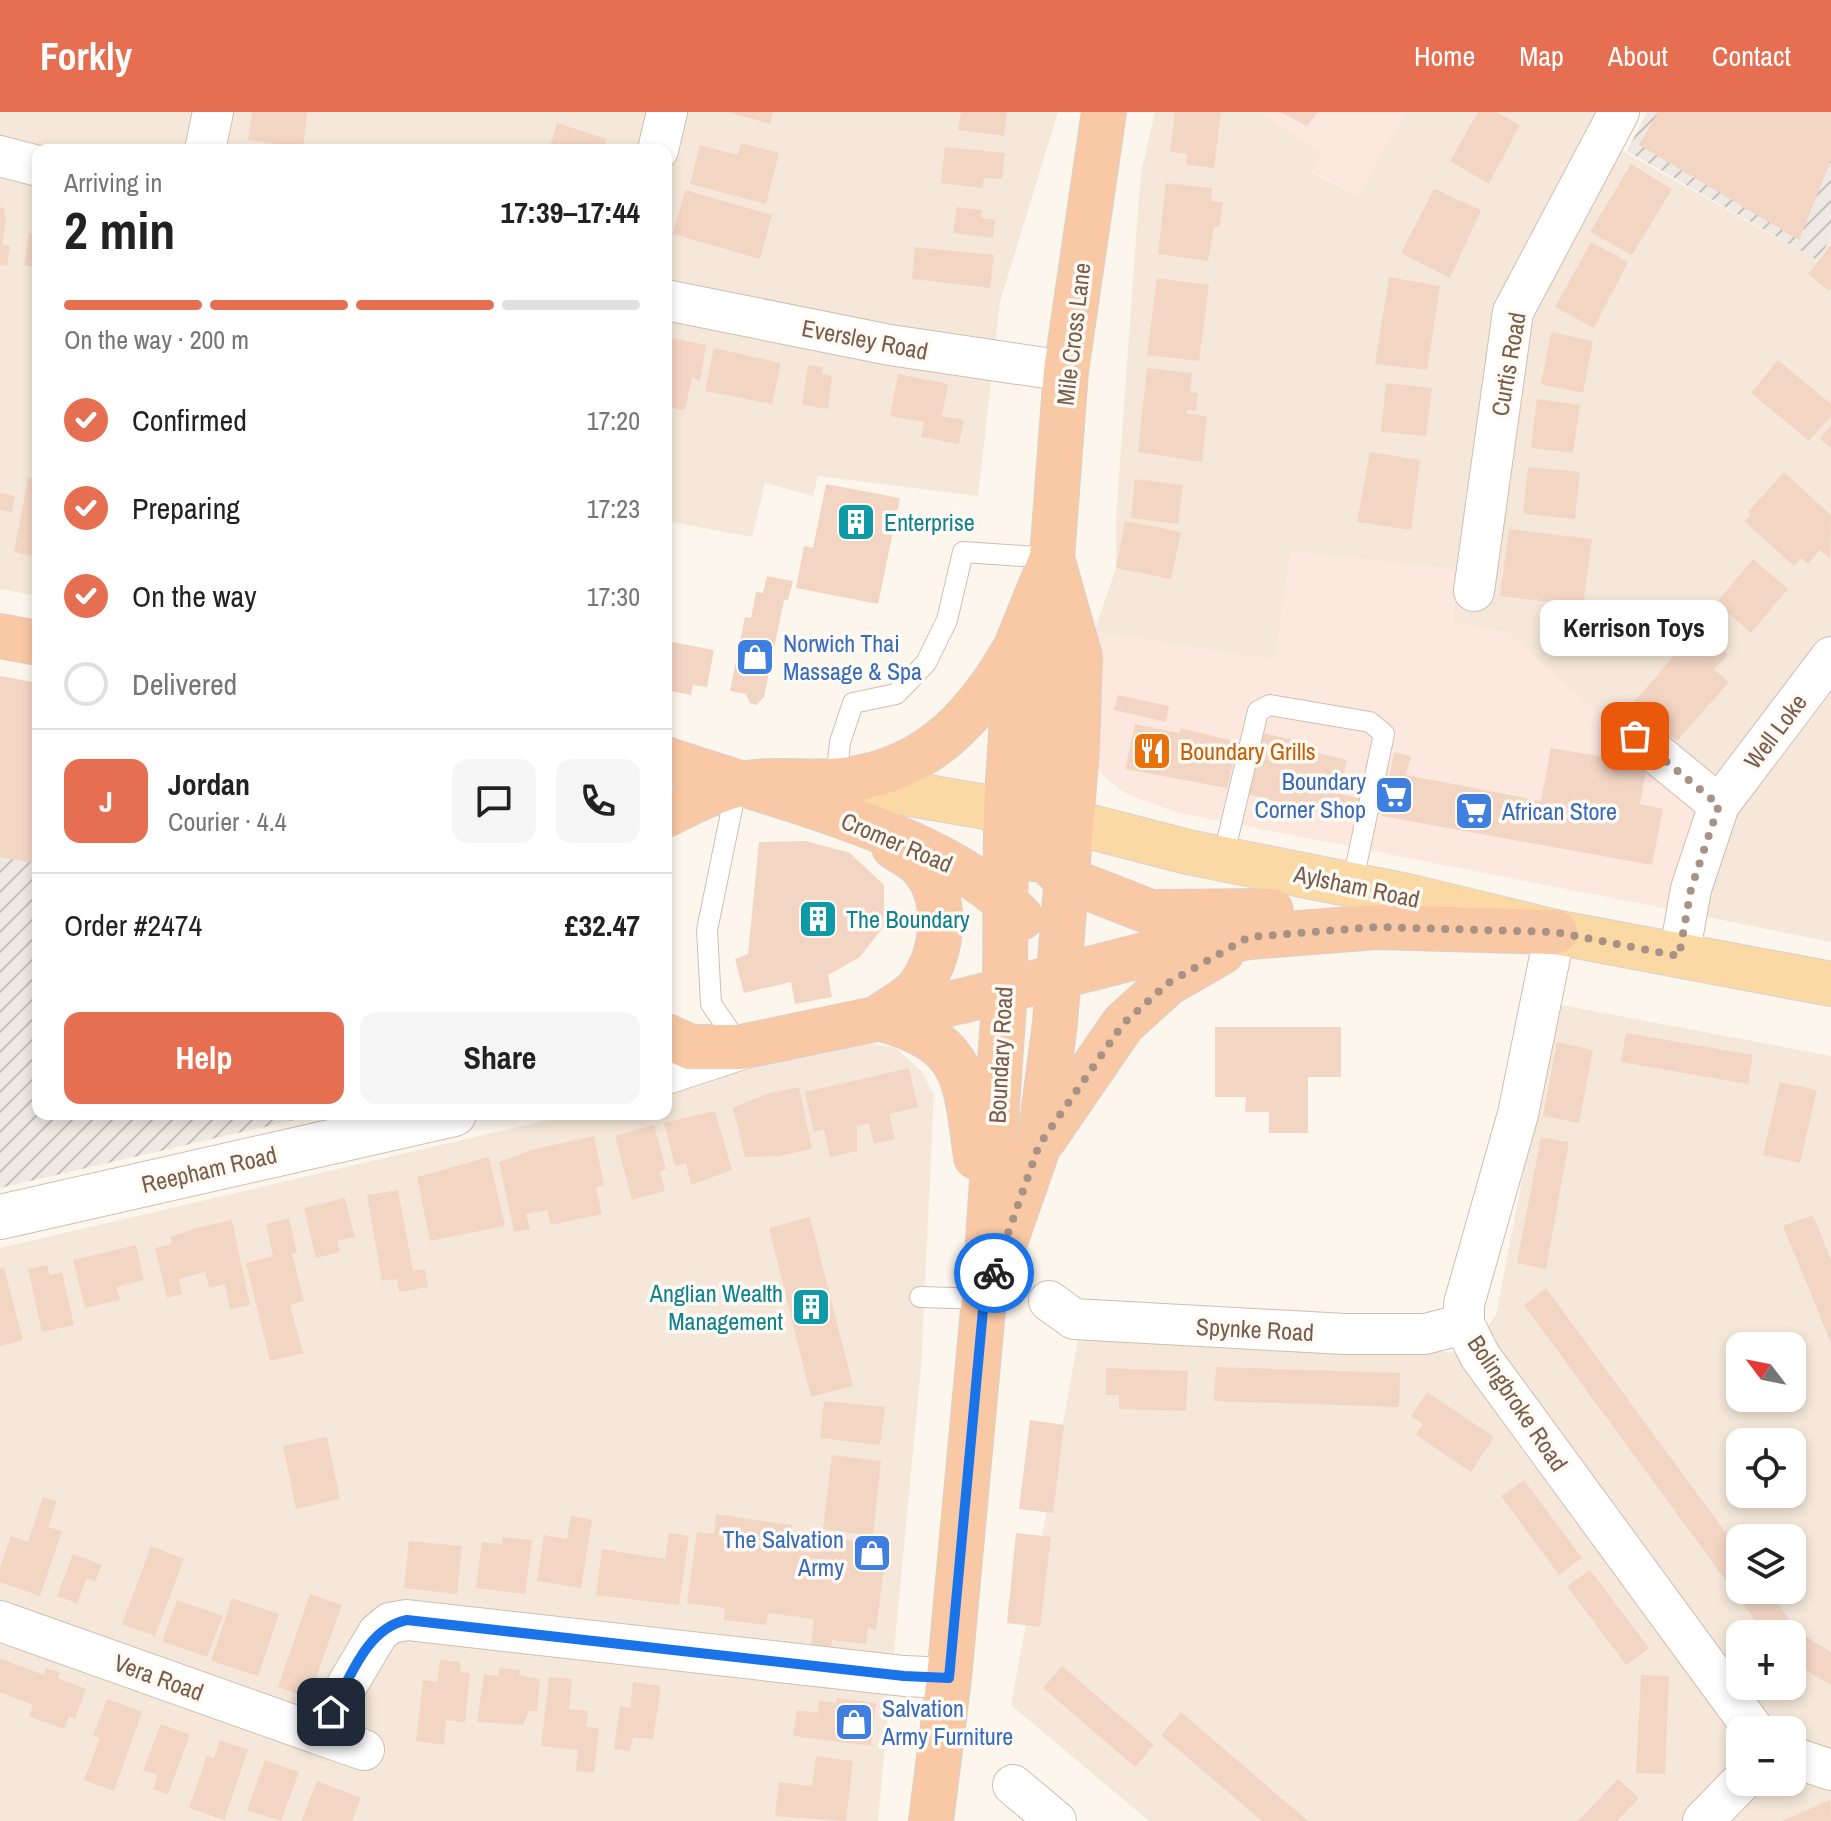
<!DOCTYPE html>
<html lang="en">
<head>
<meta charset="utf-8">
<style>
  :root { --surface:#fff; --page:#f6f6f6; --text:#222; --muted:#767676; --line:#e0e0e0; --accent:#e76f51 }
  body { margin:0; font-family:"Archivo Narrow",sans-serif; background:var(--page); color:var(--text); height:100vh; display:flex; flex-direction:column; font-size:30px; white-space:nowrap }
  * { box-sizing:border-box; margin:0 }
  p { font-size:26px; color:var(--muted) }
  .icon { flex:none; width:44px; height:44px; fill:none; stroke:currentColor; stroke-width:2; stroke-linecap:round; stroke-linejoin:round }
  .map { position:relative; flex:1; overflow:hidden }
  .side { position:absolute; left:32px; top:32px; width:640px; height:976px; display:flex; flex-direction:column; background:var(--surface); border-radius:16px; box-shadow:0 4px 12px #0003 }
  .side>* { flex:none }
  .needle { width:52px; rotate:302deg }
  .fabs { position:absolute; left:1726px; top:1220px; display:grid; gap:16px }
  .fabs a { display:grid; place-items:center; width:80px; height:80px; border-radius:16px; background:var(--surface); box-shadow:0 4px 12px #0003; font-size:40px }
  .pin { position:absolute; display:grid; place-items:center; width:68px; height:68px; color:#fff; margin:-34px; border-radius:16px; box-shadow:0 4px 12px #0006 }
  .courier { position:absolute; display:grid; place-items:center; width:80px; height:80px; margin:-40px; border:6px solid #1a73e8; border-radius:50%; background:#fff; color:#222; box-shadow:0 2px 10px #0007 }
  .bubble { position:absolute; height:56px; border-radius:16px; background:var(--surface); box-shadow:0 4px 12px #0003; font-size:26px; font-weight:700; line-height:56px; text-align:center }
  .summary em { font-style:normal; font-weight:700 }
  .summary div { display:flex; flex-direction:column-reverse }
  .summary { display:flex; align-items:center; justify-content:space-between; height:136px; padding:0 32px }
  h1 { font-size:52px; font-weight:700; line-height:60px }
  .bar { display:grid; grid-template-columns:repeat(4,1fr); gap:12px 8px; align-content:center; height:96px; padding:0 32px }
  .bar i { height:10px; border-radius:6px; background:var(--line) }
  .bar .on { background:var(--accent) }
  .bar p { grid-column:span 4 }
  .line { display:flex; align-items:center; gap:20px; padding:0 32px; border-top:2px solid var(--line) }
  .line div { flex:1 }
  .round { display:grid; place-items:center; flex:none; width:84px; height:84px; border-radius:16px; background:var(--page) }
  ol { padding:0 32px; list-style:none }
  li { display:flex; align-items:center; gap:24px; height:88px }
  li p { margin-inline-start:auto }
  li .icon { padding:8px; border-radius:50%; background:var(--accent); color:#fff; stroke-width:4 }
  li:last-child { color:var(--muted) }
  li i { width:44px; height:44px; border:4px solid var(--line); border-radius:50% }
  .cta { display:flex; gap:16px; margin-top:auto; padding:16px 32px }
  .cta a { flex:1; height:92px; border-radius:16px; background:var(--accent); color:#fff; font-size:32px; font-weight:700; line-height:92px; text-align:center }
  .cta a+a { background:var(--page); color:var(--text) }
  header { display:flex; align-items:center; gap:48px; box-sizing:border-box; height:112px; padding:0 40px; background:var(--accent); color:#fff }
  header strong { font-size:38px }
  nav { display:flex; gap:44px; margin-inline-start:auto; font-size:28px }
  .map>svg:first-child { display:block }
</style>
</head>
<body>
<header>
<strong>Forkly</strong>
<nav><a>Home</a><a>Map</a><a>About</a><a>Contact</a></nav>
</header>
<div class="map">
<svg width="1831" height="1709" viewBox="0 0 1831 1709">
  <defs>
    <pattern id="industrial-furrows" width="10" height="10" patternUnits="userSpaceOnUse" patternTransform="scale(2)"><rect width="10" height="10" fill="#efe9e4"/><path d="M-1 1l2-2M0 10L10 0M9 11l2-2" fill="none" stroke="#c7c0bb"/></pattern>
  </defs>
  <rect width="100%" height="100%" fill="#fdf6ec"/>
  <path fill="#f5e8da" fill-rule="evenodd" d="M0 0H1058L1000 190 978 384 818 364 813 384 765 371 752 425 666 409V38H38V484L0 477Z
    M1155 0H1260L1322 41 1312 61 1357 83 1405 0H1597L1587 19 1819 149 1831 123V830L1673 798 1452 510 1460 459 1274 548 1094 520 1116 456V407L1138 98 1141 61Z
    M1556 892 1831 944V1709H1149L1011 1593 1079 1223 1469 1241 1496 1203ZM1740 1234H1792V1286H1740ZM1740 1330H1792V1382H1740ZM1740 1426H1792V1478H1740ZM1740 1522H1792V1574H1740ZM1740 1618H1792V1670H1740Z
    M840 926 896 936 922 960 934 983 921 1255 878 1709H0V1136L573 1002H666V977Z"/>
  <path fill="#fde8e0" d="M1260 0H1405L1357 83 1312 60 1322 41Z
    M1291 439 1460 458 1452 510 1508 520 1695 690 1673 798 1179 701 1128 683 1108 668 1092 651 1094 520 1274 548Z"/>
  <path fill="url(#industrial-furrows)" d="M1647 0H1831V123L1819 149 1627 39Z
    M0 566 38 575V1002H320L0 1076Z"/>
  <path fill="#f3d5c3" d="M252 0H307L303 36 248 28Z
    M728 0H773L770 12Z
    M961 0H1007L1004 24 958 18Z
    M1175 0H1221L1214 56 1186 53 1187 42 1170 40Z
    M1280 0H1318L1307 14Z
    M1478 0H1496L1520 13 1489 72 1450 49Z
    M1658 0H1831V48L1799 128 1639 33Z
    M557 11 607 27 603 38H549Z
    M741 31 779 41 766 92 690 72 700 33 738 43Z
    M945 35 1005 41 1002 67 984 66 982 76 941 71Z
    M1631 52 1672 77 1632 143 1590 120Z
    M1166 71 1212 76 1211 89 1223 90 1220 114 1214 115 1208 149 1158 142Z
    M1434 77 1481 98 1450 166 1401 141Z
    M685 78 772 103 760 147 673 122Z
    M0 95 4 96 6 108 2 133 10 134 7 154 0 153Z
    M957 95 982 98 981 106 995 108 993 126 953 121Z
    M29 121 38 123V156L24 153Z
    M1591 130 1628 150 1594 216 1555 195Z
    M1831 133V177L1829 179 1808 162Z
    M915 135 994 143 990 176 912 167Z
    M1389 165 1440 174 1427 258 1375 252Z
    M1157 166 1209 173 1199 249 1147 243Z
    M1551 220 1593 229 1583 281 1541 272Z
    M667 225 706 233 700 269 692 265 685 298 666 295Z
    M714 236 781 251 772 292 705 279Z
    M1778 248 1831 292V304L1809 329 1751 281Z
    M808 253 823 255 822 262 832 264 828 297 802 293Z
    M1147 256 1192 261 1190 280 1198 281 1196 299 1187 298V302L1207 304 1202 350 1138 340Z
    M898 262 948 272 942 304 964 308 959 332 921 325 924 310 890 304Z
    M1386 271 1432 276 1426 324 1381 320Z
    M1537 287 1580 293 1573 341 1531 336Z
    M1831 313V336L1820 327Z
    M1370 340 1420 348 1411 418 1357 410Z
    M1528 355 1580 360 1575 407 1523 402Z
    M1784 360 1831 403 1830 447 1820 438 1808 452 1801 446 1794 454 1744 409 1751 403 1748 400Z
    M28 366 38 368V445L14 440Z
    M1135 367 1183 373 1178 412 1131 406Z
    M826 372 900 386 878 492 796 476 804 434 813 436Z
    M0 381 15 384 12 400 0 398Z
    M1125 409 1181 420 1171 467 1116 456Z
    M1509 417 1592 427 1583 494 1500 484Z
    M1753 447 1788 477 1751 521 1716 491Z
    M767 464 793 469 788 488H784L764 585 756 593 750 591 746 582 730 579 745 505 751 506 756 480 763 481Z
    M1698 516 1728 542 1714 557 1729 570 1677 629 1633 591Z
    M666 529 714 538 707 575 693 573 691 583 666 578Z
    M0 564 38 571V752L0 745Z
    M1118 583 1169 594 1166 610 1114 598Z
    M1135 612 1179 621 1181 616 1238 630 1227 676 1125 657Z
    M1259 620 1311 632 1309 639 1347 648 1340 682 1363 687 1357 710 1244 681Z
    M1551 636 1647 652 1640 692 1663 697 1652 753 1382 704 1394 640 1411 644 1406 663 1541 689Z
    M806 729 850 741 884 773V814L860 845 828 863 832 885 795 892 791 870 744 881 735 847 748 842 759 730Z
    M1215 915H1341V965H1308V1021H1269V1000H1245L1246 985H1215Z
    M1626 921 1753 943 1748 972 1621 950Z
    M1557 930 1593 938 1579 1011 1543 1004Z
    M909 956 918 995 889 1002 895 1027 874 1032 869 1011 857 1014V1039L830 1045 824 1017 814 1020 805 980Z
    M1780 970 1817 978 1800 1051 1763 1043Z
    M799 975 812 1037 779 1044 745 1045 733 996 766 982Z
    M715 999 732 1058 691 1073 686 1051 675 1054 664 1011Z
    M654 1013 666 1057 660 1059 665 1079 632 1088 615 1024Z
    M594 1024 604 1073 596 1076 602 1102 551 1113 547 1098 526 1102 530 1117 514 1120 499 1050 535 1037Z
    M1541 1025 1569 1030 1546 1157 1517 1151Z
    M489 1045 505 1114 430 1129 417 1065Z
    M398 1078 413 1159 425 1157 428 1175 399 1180 397 1167 382 1169 367 1083Z
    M345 1086 355 1125 337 1129 340 1140 316 1146 304 1096Z
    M1813 1103 1831 1148V1231L1783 1114Z
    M810 1105 853 1274 811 1285 769 1116Z
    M289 1106 297 1141 292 1142 304 1189 290 1193 303 1241 270 1249 246 1151 273 1144 266 1112Z
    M232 1108 250 1193 230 1197 225 1172 209 1176 205 1160 179 1167 182 1182 167 1186 155 1136 172 1132 170 1125 196 1116Z
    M136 1133 144 1168 116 1175 120 1188 85 1196 73 1148Z
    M47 1153 50 1163 62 1160 74 1213 42 1220 28 1157Z
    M4 1156 23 1228 0 1234V1157Z
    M1546 1176 1740 1440V1478H1768L1789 1507 1769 1522H1765L1524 1193Z
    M1216 1255 1400 1261 1399 1295 1214 1289Z
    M1106 1256 1188 1259 1186 1299 1119 1297V1283H1106Z
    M1427 1280 1494 1325 1471 1360 1416 1323 1423 1312 1411 1304Z
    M824 1289 885 1295 880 1333 820 1326Z
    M1030 1308 1064 1313 1053 1401 1019 1397Z
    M327 1325 340 1387 296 1397 283 1334Z
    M832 1343 881 1349 873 1424 823 1417Z
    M1524 1368 1582 1446 1559 1463 1501 1384Z
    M43 1385 57 1389 48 1415 62 1419 40 1484 0 1470V1455L11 1424 28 1430Z
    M716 1402 792 1413 791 1421 887 1433 876 1518 868 1516 866 1532 832 1528 831 1537 811 1534 814 1507 768 1501 766 1513 724 1508 725 1496 687 1491 697 1420 714 1422Z
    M571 1404 592 1408 581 1476 537 1469 544 1423 567 1427Z
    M669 1421 689 1424 679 1493 596 1483 602 1437 665 1447Z
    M1016 1421 1051 1425 1040 1515 1007 1511Z
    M503 1425 532 1428 525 1482 476 1476 482 1430 502 1432Z
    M409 1429 462 1434 457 1482 404 1476Z
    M151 1434 184 1447 155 1524 122 1512Z
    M73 1442 102 1453 95 1470 87 1466 77 1491 57 1484Z
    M1590 1458 1649 1536 1626 1553 1567 1474Z
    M310 1482 342 1493 314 1571 308 1569 302 1584 278 1575Z
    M232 1486 279 1502 258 1564 211 1549Z
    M177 1488 223 1504 207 1545 162 1529Z
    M1792 1516 1831 1540V1573L1792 1550V1522H1789Z
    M0 1546 44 1563 46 1556 60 1561 58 1566 86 1577 75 1607 69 1604 64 1617 29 1604 33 1593 0 1580Z
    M440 1548 461 1550 460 1560 470 1561 465 1610 446 1608 444 1633 416 1629 423 1568 437 1570Z
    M1062 1554 1154 1633 1135 1655 1043 1576Z
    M500 1556 520 1558 519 1563 540 1567 537 1599H529L523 1613 477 1610 484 1562 497 1564Z
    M1641 1563 1669 1564 1665 1662 1636 1661Z
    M549 1565 572 1567 569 1597 588 1599 586 1615 599 1616 594 1661 576 1659 578 1638 541 1634Z
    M633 1570 661 1574 653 1627 633 1625 630 1639 614 1637 620 1594 630 1596Z
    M837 1586 876 1591 871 1634 793 1624 797 1598 818 1601 819 1589 836 1591Z
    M107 1587 142 1600 114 1679 84 1668 100 1626 93 1624Z
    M1181 1600 1308 1709H1262L1161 1623Z
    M161 1612 190 1623 168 1682 153 1677 158 1663 143 1658Z
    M220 1628 248 1638 224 1708 189 1696 207 1644 214 1646Z
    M816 1644 853 1649 846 1709 775 1704 779 1670 812 1674Z
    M265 1648 299 1660 281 1709 247 1698Z
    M1618 1667 1639 1686 1617 1709H1578Z
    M317 1669 361 1686 352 1709H301Z
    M1830 1688 1831 1709H1782Z"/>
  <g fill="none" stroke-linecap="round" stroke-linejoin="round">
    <defs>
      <path id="service" d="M836 669 840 630 853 591 896 582 926 551 947 508 963 440 1052 446
        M737 672 707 818 711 892 741 935
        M1223 746 1258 599 1270 593 1370 610 1384 622 1352 773
        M920 1185 984 1187"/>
      <path id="minor" d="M205 38 213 0
        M658 38 667 0
        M0 44 38 54
        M666 188 890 233 1066 259
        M1474 479 1513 200 1619 0
        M1635 624 1719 693
        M1555 820 1518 1002 1464 1192V1212L1480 1244 1754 1618
        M1679 844 1691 777 1719 693 1831 545
        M1049 1189 1074 1207 1345 1222H1425L1464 1212
        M0 1509 318 1622 378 1521 390 1511 407 1508 904 1564 949 1566
        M318 1622 364 1638
        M1792 1645 1831 1658
        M1013 1673 1056 1709
        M1703 1709 1741 1670"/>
      <path id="tertiary" d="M666 960 739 936
        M0 1105 454 1002"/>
      <path id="primary" d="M836 669 1072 710 1188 740 1407 784 1555 820 1831 872"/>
      <path id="trunk" d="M0 524 38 531
        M666 647C770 684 949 723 1021 806
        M666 703C688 692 710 680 733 674 763 665 801 671 832 669 920 664 971 612 1013 540
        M1034 747 1050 484
        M1046 748 1066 767 1150 800 1271 799
        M881 904C893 895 911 886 920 874 944 840 950 784 920 753 913 746 902 740 894 735
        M879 906C967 930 965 965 976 1045
        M666 924 691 935H741L962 889 1148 842 1249 825 1376 815 1555 820
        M1044 1027 1123 912 1168 871 1222 840
        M1003 1136 1039 1033 1055 911 1077 637 1080 545 1052 446
        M931 1709 949 1566 984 1187 1005 877 1006 699 1017 532 1052 446 1066 259 1104 0"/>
    </defs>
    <use href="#service" stroke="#d1beb0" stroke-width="22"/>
    <use href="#minor" stroke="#d1beb0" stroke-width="42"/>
    <use href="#tertiary" stroke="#d1beb0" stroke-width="46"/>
    <use href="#primary" stroke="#dad1cd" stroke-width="46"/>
    <use href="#trunk" stroke="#dad1cd" stroke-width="46"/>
    <use href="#service" stroke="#fff" stroke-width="20"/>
    <use href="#minor" stroke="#fff" stroke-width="40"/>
    <use href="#tertiary" stroke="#fff" stroke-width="44"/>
    <use href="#primary" stroke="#fbd9a5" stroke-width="44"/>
    <use href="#trunk" stroke="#f9c8a4" stroke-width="44"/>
  </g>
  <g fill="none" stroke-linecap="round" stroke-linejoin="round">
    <path stroke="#a89285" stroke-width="8" stroke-dasharray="0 14.4" d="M994 1161 1039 1033 1123 912 1168 871 1249 825 1376 815 1555 820 1679 844 1691 777 1719 693 1635 624"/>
    <path stroke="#1a73e8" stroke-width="10" d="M331 1600C350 1567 366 1516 407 1508L904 1564 949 1566 984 1187 994 1161"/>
  </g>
  <defs>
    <symbol id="building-square" viewBox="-11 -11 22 22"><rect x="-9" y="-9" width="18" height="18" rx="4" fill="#0f9aa8" stroke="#fffaf3"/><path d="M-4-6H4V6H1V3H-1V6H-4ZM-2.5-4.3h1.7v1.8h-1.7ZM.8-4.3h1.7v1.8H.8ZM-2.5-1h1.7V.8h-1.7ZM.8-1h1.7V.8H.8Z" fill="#fff"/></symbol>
    <symbol id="shop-square" viewBox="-11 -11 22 22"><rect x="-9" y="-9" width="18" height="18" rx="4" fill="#3f7fe0" stroke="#fffaf3"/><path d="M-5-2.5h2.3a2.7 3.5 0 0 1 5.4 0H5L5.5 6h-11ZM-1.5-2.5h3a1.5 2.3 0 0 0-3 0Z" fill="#fff"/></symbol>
    <symbol id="restaurant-square" viewBox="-11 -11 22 22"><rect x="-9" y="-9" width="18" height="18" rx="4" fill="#e8710a" stroke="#fffaf3"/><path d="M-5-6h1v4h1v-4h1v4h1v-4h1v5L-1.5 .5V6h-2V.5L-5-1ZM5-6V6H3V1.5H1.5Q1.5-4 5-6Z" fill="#fff"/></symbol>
    <symbol id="supermarket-square" viewBox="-11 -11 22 22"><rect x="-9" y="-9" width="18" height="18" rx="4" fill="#3f7fe0" stroke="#fffaf3"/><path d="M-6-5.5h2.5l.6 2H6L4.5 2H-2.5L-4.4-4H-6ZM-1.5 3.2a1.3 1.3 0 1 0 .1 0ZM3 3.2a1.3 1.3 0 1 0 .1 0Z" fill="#fff"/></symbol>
  </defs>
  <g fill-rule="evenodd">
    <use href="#building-square" x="834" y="388" width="44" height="44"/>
    <use href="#shop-square" x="733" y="523" width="44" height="44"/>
    <use href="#restaurant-square" x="1130" y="617" width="44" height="44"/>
    <use href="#supermarket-square" x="1372" y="661" width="44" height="44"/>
    <use href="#supermarket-square" x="1452" y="677" width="44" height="44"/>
    <use href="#building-square" x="796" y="785" width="44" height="44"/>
    <use href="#building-square" x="789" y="1173" width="44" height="44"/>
    <use href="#shop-square" x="850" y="1419" width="44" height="44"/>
    <use href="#shop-square" x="832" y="1588" width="44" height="44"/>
  </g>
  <g text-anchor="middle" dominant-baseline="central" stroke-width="7" stroke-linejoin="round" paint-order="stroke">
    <g font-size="24" fill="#7a5c4d" stroke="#fffaf3">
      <text transform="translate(1073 222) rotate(-83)">Mile Cross Lane</text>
      <text transform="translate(865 227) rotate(11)">Eversley Road</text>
      <text transform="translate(1508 252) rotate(-80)">Curtis Road</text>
      <text transform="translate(1775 619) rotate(-53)">Well Loke</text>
      <text transform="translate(897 730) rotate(23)">Cromer Road</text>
      <text transform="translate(1357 774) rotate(12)">Aylsham Road</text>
      <text transform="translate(1000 943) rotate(-87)">Boundary Road</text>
      <text transform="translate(209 1057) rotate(-13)">Reepham Road</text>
      <text transform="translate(1255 1217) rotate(3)">Spynke Road</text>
      <text transform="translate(1518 1291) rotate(56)">Bolingbroke Road</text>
      <text transform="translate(159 1565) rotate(20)">Vera Road</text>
    </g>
    <g font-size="24" fill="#0d838f" stroke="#fffaf3" text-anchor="start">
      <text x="884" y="410">Enterprise</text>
      <text x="846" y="807">The Boundary</text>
      <text x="783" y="1181" text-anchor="end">Anglian Wealth<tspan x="783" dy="28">Management</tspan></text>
    </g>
    <g font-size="24" fill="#366cbe" stroke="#fffaf3" text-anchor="start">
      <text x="783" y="531">Norwich Thai<tspan x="783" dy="28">Massage &amp; Spa</tspan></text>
      <text x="1366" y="669" text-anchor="end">Boundary<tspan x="1366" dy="28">Corner Shop</tspan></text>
      <text x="1502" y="699">African Store</text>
      <text x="844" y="1427" text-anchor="end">The Salvation<tspan x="844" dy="28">Army</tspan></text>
      <text x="882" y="1596">Salvation<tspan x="882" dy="28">Army Furniture</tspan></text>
    </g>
    <g font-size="24" fill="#c56008" stroke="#fffaf3" text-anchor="start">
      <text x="1180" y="639">Boundary Grills</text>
    </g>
  </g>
</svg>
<div class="fabs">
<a><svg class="needle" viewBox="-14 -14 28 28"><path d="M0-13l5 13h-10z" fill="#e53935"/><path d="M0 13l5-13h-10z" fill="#767676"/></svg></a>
<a><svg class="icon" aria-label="locate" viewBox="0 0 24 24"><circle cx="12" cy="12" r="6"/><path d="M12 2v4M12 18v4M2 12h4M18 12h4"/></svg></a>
<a><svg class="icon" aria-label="layers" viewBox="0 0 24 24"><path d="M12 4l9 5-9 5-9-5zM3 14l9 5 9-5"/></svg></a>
<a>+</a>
<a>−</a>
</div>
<div class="pin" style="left:1635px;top:624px;background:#ea580c"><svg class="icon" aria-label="bag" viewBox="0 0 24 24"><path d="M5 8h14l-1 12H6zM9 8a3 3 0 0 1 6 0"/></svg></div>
<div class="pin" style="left:331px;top:1600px;background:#1f2937"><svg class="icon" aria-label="home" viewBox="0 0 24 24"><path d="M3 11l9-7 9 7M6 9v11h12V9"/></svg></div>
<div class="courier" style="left:994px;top:1161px"><svg class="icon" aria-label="bike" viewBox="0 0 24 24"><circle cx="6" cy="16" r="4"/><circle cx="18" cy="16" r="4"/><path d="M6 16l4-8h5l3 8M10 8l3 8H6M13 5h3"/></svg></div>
<div class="bubble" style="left:1540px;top:488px;width:188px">Kerrison Toys</div>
<section class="side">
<div class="summary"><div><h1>2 min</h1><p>Arriving in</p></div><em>17:39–17:44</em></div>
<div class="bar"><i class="on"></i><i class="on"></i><i class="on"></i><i></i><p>On the way · 200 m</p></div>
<ol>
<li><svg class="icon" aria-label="check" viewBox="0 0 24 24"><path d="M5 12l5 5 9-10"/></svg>Confirmed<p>17:20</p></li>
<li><svg class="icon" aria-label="check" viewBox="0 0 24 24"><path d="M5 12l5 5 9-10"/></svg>Preparing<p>17:23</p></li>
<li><svg class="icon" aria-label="check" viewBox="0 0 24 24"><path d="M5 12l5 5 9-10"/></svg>On the way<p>17:30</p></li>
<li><i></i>Delivered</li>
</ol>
<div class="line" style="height:144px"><b class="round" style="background:var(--accent);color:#fff">J</b><div><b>Jordan</b><p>Courier · 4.4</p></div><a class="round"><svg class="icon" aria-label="chat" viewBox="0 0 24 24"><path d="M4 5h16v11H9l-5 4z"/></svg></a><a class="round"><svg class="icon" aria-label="phone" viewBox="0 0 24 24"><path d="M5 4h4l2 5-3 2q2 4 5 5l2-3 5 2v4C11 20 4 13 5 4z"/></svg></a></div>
<div class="line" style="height:104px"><div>Order #2474</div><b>£32.47</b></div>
<div class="cta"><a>Help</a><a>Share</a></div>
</section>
</div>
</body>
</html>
